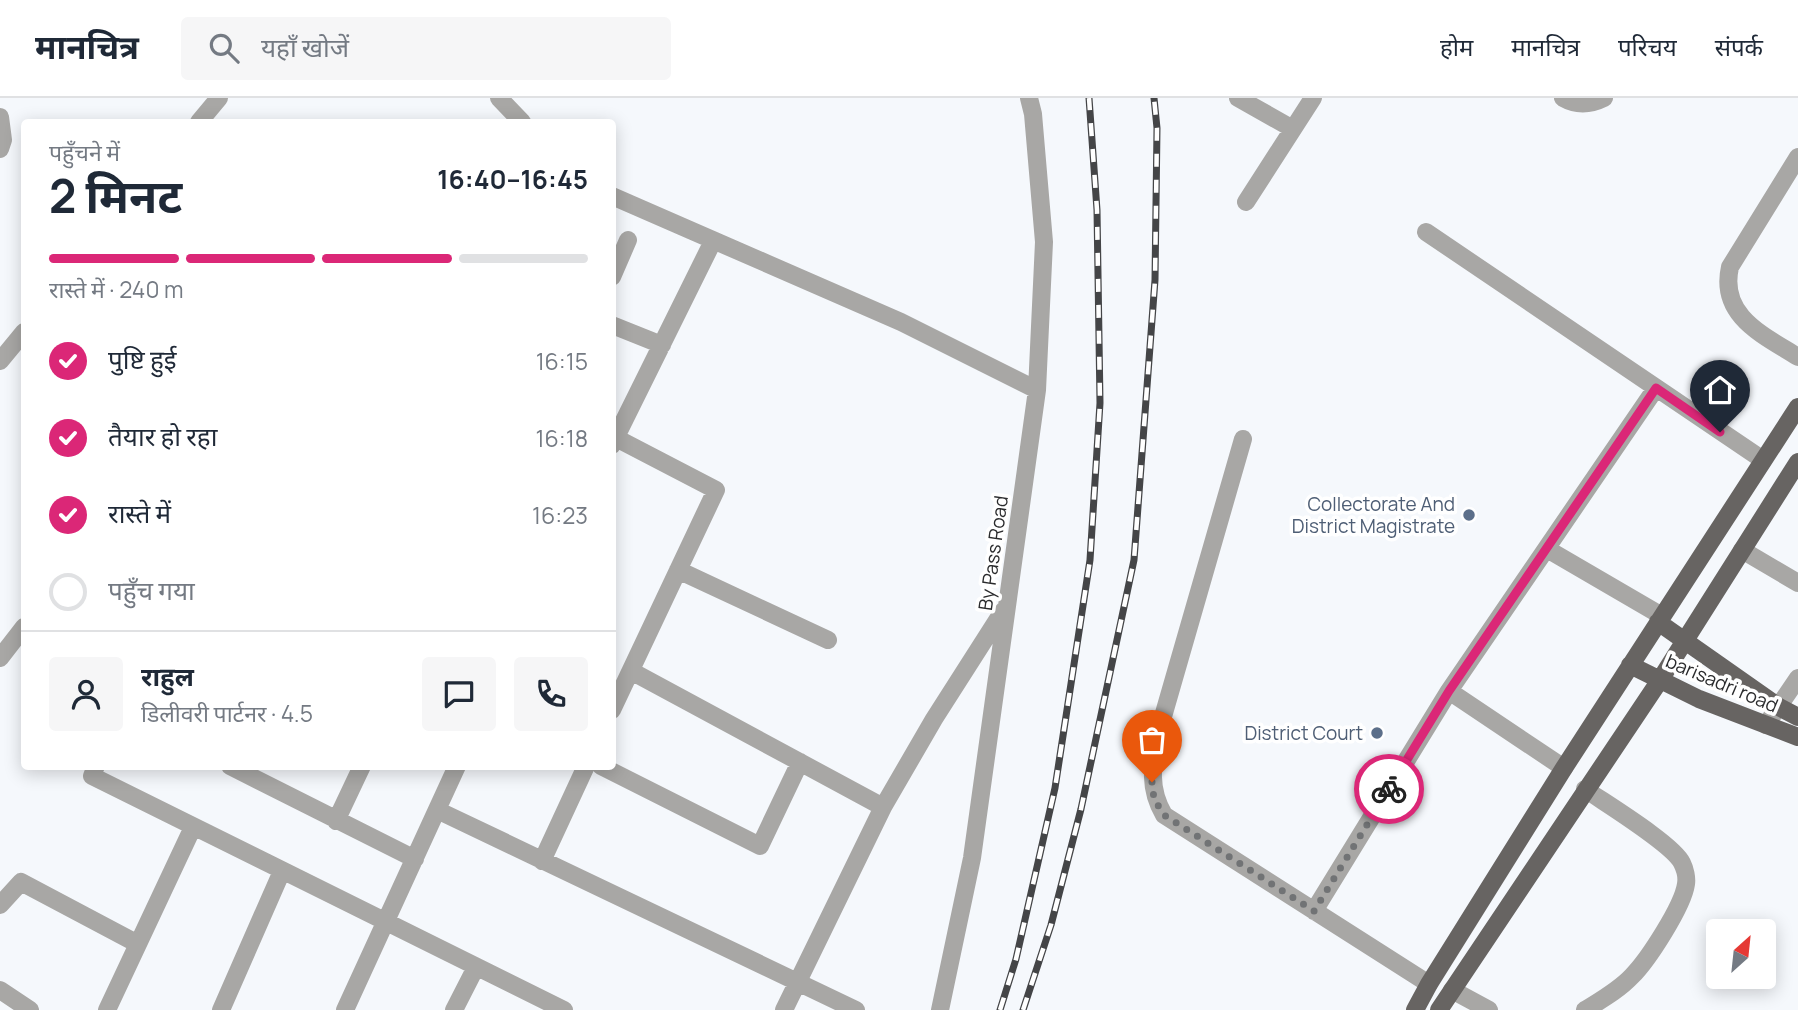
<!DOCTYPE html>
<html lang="hi">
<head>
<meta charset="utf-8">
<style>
  :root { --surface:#fff; --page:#f6f6f7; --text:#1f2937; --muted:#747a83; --line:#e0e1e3; --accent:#db2777 }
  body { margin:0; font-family:Manrope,"Noto Sans Devanagari",sans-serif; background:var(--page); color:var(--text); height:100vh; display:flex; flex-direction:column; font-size:26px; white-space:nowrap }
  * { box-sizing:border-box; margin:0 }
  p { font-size:23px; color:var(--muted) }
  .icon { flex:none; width:38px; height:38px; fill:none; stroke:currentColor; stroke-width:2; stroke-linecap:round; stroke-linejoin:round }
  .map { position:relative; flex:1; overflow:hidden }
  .details { position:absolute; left:21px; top:21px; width:595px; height:651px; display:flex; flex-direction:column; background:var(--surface); border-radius:7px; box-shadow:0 4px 18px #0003 }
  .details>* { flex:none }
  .needle { width:46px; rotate:27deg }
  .tools { position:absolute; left:1706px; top:821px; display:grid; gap:14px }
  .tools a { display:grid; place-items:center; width:70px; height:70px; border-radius:7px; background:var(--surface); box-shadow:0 4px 18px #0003; font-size:35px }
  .pin { position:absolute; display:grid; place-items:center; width:60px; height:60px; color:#fff; margin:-72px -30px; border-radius:50% 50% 50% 0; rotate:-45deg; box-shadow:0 0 7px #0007 }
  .pin .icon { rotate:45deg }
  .courier { position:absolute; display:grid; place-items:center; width:70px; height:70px; margin:-35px; border:5px solid #db2777; border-radius:50%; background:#fff; color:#222; box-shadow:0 2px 9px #0007 }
  .head em { font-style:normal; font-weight:700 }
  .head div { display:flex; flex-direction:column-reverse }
  .head { display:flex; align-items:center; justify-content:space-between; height:119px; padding:0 28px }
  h1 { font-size:46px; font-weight:700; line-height:52px }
  .bar { display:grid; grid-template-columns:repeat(4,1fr); gap:10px 7px; align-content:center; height:84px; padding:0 28px }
  .bar i { height:9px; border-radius:5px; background:var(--line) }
  .bar .current { background:var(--accent) }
  .bar p { grid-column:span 4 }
  .line { display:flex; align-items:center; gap:18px; padding:0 28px; border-top:2px solid var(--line) }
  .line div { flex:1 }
  .round { display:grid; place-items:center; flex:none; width:74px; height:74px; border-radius:7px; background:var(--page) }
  ol { padding:0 28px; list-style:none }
  li { display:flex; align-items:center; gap:21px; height:77px }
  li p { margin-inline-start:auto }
  li .icon { padding:7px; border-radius:50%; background:var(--accent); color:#fff; stroke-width:4 }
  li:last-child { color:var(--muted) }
  li i { width:38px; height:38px; border:4px solid var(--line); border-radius:50% }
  header { display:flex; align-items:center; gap:42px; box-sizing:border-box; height:98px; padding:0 35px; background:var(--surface); border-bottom:2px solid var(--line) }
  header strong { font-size:33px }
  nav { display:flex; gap:38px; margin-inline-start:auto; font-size:24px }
  .search { width:490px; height:63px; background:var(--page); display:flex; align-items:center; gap:18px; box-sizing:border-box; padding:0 24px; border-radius:7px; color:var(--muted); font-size:26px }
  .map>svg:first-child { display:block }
</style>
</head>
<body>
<header>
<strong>मानचित्र</strong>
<div class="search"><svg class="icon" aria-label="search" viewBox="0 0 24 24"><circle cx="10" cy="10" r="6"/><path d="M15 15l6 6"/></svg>यहाँ खोजें</div>
<nav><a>होम</a><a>मानचित्र</a><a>परिचय</a><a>संपर्क</a></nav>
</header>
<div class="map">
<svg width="1798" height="912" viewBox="0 0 1798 912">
  <rect width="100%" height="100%" fill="#f5f8fc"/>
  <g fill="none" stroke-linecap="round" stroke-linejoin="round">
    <path stroke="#a8a7a5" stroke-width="18" d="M499 0 522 24
      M1238 0 1293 31
      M1563 0C1577 8 1590 7 1604 0
      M0 19 3 42 0 51
      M199 24 219 0
      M1798 59 1730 169C1719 218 1763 237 1798 259
      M612 98 901 224 1037 292
      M1246 104 1313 0
      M1426 134 1763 362
      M612 179 628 142
      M612 227 662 247
      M0 263 24 234
      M1243 341 1160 629C1154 662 1146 686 1164 717L1429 886
      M612 347 713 143
      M1547 451 1662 518
      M1742 452 1798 485
      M678 472 828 542
      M0 560 24 529
      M631 573 883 709
      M1449 593 1656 290
      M612 612 716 392 616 340
      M1766 627 1798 580
      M96 668 92 678 564 912
      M230 668 415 761
      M601 668 760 748 800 664
      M437 712 856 912
      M336 723 362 668
      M542 763 586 668
      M0 807 21 784 138 846
      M1314 813 1449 593 1564 670
      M0 892 30 912
      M1452 892 1489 912
      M107 912 193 729
      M221 912 282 773
      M345 912 457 668
      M454 912 476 869
      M784 912 883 709 934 621 1003 513
      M940 912 972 760 1037 292 1044 144 1033 16 1029 0
      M1585 912C1601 902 1619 892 1632 878 1648 862 1683 808 1686 786 1687 780 1685 771 1682 765 1673 746 1605 705 1585 691"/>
    <path stroke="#676462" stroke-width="18" d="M1658 524 1779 609 1798 619
      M1630 567 1699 601 1798 639
      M1415 912 1429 886 1564 670 1798 309
      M1439 912 1660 582 1798 364"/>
    <defs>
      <path id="rail" d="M1000 912 1016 861 1055 690 1090 462 1100 305 1097 112 1089 0
        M1023 912 1051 827 1081 711 1134 462 1155 182 1157 30 1154 0"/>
    </defs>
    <use href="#rail" stroke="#444547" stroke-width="7"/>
    <use href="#rail" stroke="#fff" stroke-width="4.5" stroke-dasharray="13" stroke-linecap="butt"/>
  </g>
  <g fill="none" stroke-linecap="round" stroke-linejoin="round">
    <path stroke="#717375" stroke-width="7" stroke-dasharray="0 12.6" d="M1152 684 1154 701 1164 717 1314 813 1389 691"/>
    <path stroke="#db2777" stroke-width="9" d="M1389 691 1449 593 1656 290 1720 334"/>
  </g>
  <g fill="#5c6f8a" stroke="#fff" stroke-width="2.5">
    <circle cx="1469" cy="417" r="7"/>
    <circle cx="1377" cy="635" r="7"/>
  </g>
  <g text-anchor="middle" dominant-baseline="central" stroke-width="7" stroke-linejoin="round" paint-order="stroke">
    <g font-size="19" fill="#4e5e75" stroke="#fff" text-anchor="end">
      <text x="1455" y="406">Collectorate And<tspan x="1455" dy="22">District Magistrate</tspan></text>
      <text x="1363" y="635">District Court</text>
    </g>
    <g font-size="19" fill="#2a2b2d" stroke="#fff">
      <text transform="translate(993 455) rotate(-82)">By Pass Road</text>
      <text transform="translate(1722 585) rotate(23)">barisadri road</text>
    </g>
  </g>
</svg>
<div class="tools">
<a><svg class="needle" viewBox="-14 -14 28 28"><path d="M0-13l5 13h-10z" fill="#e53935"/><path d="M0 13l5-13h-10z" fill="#747a83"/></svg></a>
</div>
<div class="pin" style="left:1152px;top:684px;background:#ea580c"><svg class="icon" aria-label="bag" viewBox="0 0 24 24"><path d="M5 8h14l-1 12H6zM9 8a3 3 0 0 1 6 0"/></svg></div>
<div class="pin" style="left:1720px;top:334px;background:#1f2937"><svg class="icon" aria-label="home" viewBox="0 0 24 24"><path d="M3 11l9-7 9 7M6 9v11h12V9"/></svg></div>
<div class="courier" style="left:1389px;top:691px"><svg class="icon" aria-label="bike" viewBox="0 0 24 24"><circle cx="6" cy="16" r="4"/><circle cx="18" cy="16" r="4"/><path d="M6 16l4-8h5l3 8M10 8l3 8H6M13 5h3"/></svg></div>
<section class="details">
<div class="head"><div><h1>2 मिनट</h1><p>पहुँचने में</p></div><em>16:40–16:45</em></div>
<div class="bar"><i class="current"></i><i class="current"></i><i class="current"></i><i></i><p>रास्ते में · 240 m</p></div>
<ol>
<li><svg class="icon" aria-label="check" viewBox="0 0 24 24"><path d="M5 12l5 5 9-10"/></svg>पुष्टि हुई<p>16:15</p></li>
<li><svg class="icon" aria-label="check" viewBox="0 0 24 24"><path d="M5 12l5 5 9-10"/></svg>तैयार हो रहा<p>16:18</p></li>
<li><svg class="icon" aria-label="check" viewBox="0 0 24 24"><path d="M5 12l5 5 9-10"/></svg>रास्ते में<p>16:23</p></li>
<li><i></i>पहुँच गया</li>
</ol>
<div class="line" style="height:126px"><a class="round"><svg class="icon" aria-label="person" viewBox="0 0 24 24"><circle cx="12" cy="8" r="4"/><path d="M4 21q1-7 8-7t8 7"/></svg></a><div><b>राहुल</b><p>डिलीवरी पार्टनर · 4.5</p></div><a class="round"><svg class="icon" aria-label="chat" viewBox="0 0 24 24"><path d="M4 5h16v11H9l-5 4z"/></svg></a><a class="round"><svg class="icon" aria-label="phone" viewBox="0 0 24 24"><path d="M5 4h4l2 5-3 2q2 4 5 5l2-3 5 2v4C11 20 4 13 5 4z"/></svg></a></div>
</section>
</div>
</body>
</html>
